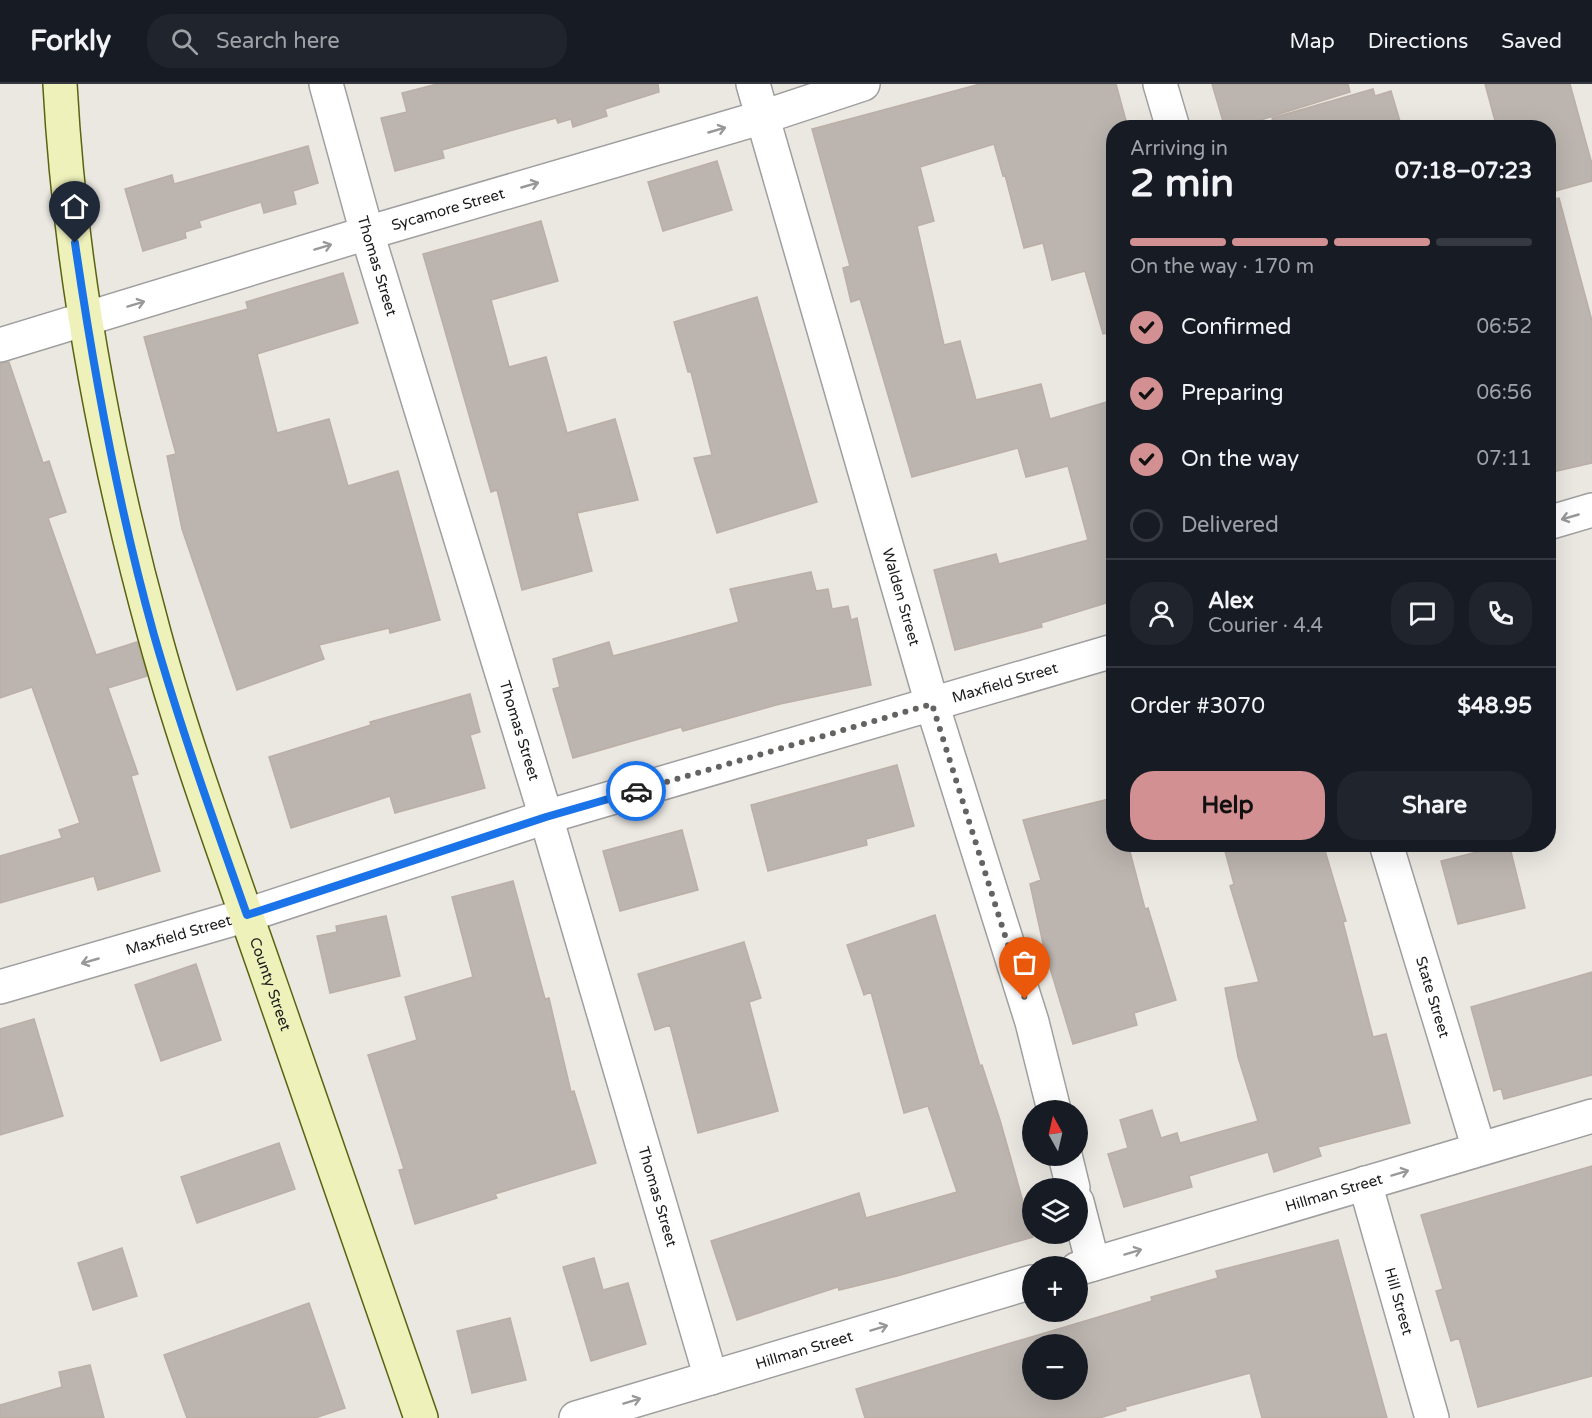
<!DOCTYPE html>
<html lang="en">
<head>
<meta charset="utf-8">
<style>
  :root { --surface:#171b24; --page:#20242c; --text:#f1f3f6; --muted:#9ea1a6; --line:#363941; --accent:#d39092 }
  body { margin:0; font-family:"Varela Round",sans-serif; background:var(--page); color:var(--text); height:100vh; display:flex; flex-direction:column; font-size:22px; white-space:nowrap }
  * { box-sizing:border-box; margin:0 }
  p { font-size:20px; color:var(--muted) }
  .icon { flex:none; width:33px; height:33px; fill:none; stroke:currentColor; stroke-width:2; stroke-linecap:round; stroke-linejoin:round }
  .map { position:relative; flex:1; overflow:hidden }
  .details { position:absolute; left:1106px; top:36px; width:450px; height:732px; display:flex; flex-direction:column; background:var(--surface); border-radius:24px; box-shadow:0 6px 24px #0002 }
  .details>* { flex:none }
  .needle { width:39px; rotate:352deg }
  .buttons { position:absolute; left:1022px; top:1016px; display:grid; gap:12px }
  .buttons a { display:grid; place-items:center; width:66px; height:66px; border-radius:50%; background:var(--surface); box-shadow:0 6px 24px #0002; font-size:30px }
  .pin { position:absolute; display:grid; place-items:center; width:51px; height:51px; color:#fff; margin:-62px -26px; border-radius:50% 50% 50% 0; rotate:-45deg; box-shadow:0 0 6px #0007 }
  .pin .icon { rotate:45deg }
  .courier { position:absolute; display:grid; place-items:center; width:60px; height:60px; margin:-30px; border:4px solid #1a73e8; border-radius:50%; background:#fff; color:#222; box-shadow:0 2px 8px #0007 }
  .summary em { font-style:normal; font-weight:800 }
  .summary div { display:flex; flex-direction:column-reverse }
  .summary { display:flex; align-items:center; justify-content:space-between; height:102px; padding:0 24px }
  h1 { font-size:39px; font-weight:800; line-height:45px }
  .bar { display:grid; grid-template-columns:repeat(4,1fr); gap:9px 6px; align-content:center; height:72px; padding:0 24px }
  .bar i { height:8px; border-radius:4px; background:var(--line) }
  .bar .current { background:var(--accent) }
  .bar p { grid-column:span 4 }
  .line { display:flex; align-items:center; gap:15px; padding:0 24px; border-top:2px solid var(--line) }
  .line div { flex:1 }
  .round { display:grid; place-items:center; flex:none; width:63px; height:63px; border-radius:24px; background:var(--page) }
  ol { padding:0 24px; list-style:none }
  li { display:flex; align-items:center; gap:18px; height:66px }
  li p { margin-inline-start:auto }
  li .icon { padding:6px; border-radius:50%; background:var(--accent); color:#111; stroke-width:4 }
  li:last-child { color:var(--muted) }
  li i { width:33px; height:33px; border:3px solid var(--line); border-radius:50% }
  .cta { display:flex; gap:12px; margin-top:auto; padding:12px 24px }
  .cta a { flex:1; height:69px; border-radius:24px; background:var(--accent); color:#111; font-size:24px; font-weight:800; line-height:69px; text-align:center }
  .cta a+a { background:var(--page); color:var(--text) }
  header { display:flex; align-items:center; gap:36px; box-sizing:border-box; height:84px; padding:0 30px; background:var(--surface); border-bottom:2px solid var(--line) }
  header strong { font-size:28px }
  nav { display:flex; gap:33px; margin-inline-start:auto; font-size:21px }
  .search { width:420px; height:54px; background:var(--page); display:flex; align-items:center; gap:15px; box-sizing:border-box; padding:0 21px; border-radius:24px; color:var(--muted); font-size:22px }
  .map>svg:first-child { display:block }
</style>
</head>
<body>
<header>
<strong>Forkly</strong>
<div class="search"><svg class="icon" aria-label="search" viewBox="0 0 24 24"><circle cx="10" cy="10" r="6"/><path d="M15 15l6 6"/></svg>Search here</div>
<nav><a>Map</a><a>Directions</a><a>Saved</a></nav>
</header>
<div class="map">
<svg width="1592" height="1334" viewBox="0 0 1592 1334">
  <rect width="100%" height="100%" fill="#ebe8e2"/>
  <path fill="#bbb4af" stroke="#bbafa6" stroke-width="1.5" fill-rule="evenodd" d="M437 0H658L659 8 605 25 607 32 573 43 571 35 558 39 556 34 442 66 444 74 395 87 381 34 407 28 402 9Z
    M980 0H1116L1128 44H1113V248L1103 250 1085 187 1052 196 1043 159 1024 164 1005 91 1003 92 994 60 920 83 934 137 917 142 944 261 960 257 976 316 1041 300 1050 335 1113 316V517L1041 539 1042 543 955 566 934 486 996 470 999 480 1088 456 1068 382 1026 393 1018 364 912 393 860 215 851 218 843 184 850 182 812 45Z
    M1212 0H1348L1350 8 1235 44H1225Z
    M1485 0H1570L1592 80V97L1548 109V44H1497Z
    M1373 5 1375 12 1391 7 1402 44H1274L1272 34Z
    M308 62 318 99 293 107 296 120 264 129 261 118 199 137 201 143 185 148 186 154 143 167 125 105 172 91 174 100Z
    M717 77 732 126 663 147 648 98Z
    M1559 114 1592 237V379L1548 389V116Z
    M541 137 558 197 491 216 509 283 546 273 567 349 615 335 638 416 577 429 592 487 522 506 497 406 491 408 423 170Z
    M343 189 358 239 257 270 277 349 329 335 348 402 398 387 440 536 390 549 389 544 319 561 324 575 237 606 182 445 167 372 176 370 144 253 248 225 246 218Z
    M757 213 817 418 717 449 694 374 712 371 691 288H688L674 238Z
    M9 278 43 379 49 377 66 428 48 434 96 571 137 558 147 592 108 604 138 690 131 692 160 787 98 806 94 792 0 819V772L62 754 59 746 80 739 32 603 0 614V279Z
    M811 488 816 507 828 505 832 525 848 522 851 536 857 534 871 601 780 620 683 647 681 643 573 674 553 605 560 603 553 575 609 558 613 572 739 538 730 505Z
    M470 610 480 648 470 651 485 704 395 729 390 712 291 744 269 673 371 641 370 638Z
    M897 681 914 742 866 755 867 761 768 787 751 721Z
    M1113 714V760H1128L1145 825 1148 824 1176 916 1134 929 1137 941 1073 960 1044 864 1030 800 1041 796 1023 736Z
    M682 746 698 806 620 827 603 767Z
    M1223 760H1323L1346 837 1343 838 1373 953 1386 950 1410 1039 1318 1063 1321 1072 1274 1088 1268 1068 1189 1092 1192 1103 1124 1123 1108 1070 1128 1064 1120 1036 1152 1026 1161 1054 1177 1049 1180 1059 1258 1037 1238 973 1225 904 1259 898 1230 802 1234 800Z
    M1509 760 1525 824 1458 840 1441 777Z
    M513 797 545 915 549 914 571 1008 574 1007 596 1079 495 1110 497 1114 415 1140 399 1086 404 1085 368 971 417 956 405 913 473 893 452 813Z
    M935 831 980 982 982 981 1000 1036 1033 1153 897 1192 839 1206 838 1203 737 1236 711 1157 859 1109 866 1134 957 1108 928 1022 904 1029 871 908 864 911 847 861Z
    M386 832 400 892 330 909 317 852 337 848 336 842Z
    M744 858 761 914 749 918 778 1027 698 1049 670 941 655 946 638 890Z
    M196 880 221 956 161 977 135 901Z
    M1592 888V991L1504 1015 1501 1004 1494 1007 1471 923Z
    M34 935 63 1032 0 1051V945Z
    M279 1059 295 1105 197 1139 181 1093Z
    M1592 1082V1292L1478 1323 1459 1254 1451 1257 1436 1207 1443 1205 1421 1131Z
    M1338 1156 1387 1334H1262L1250 1289 1125 1323 1126 1326 1099 1334H865L856 1305 1152 1217 1151 1213 1218 1194 1216 1187ZM1032 1260H1077V1305H1032Z
    M122 1164 137 1212 93 1226 78 1179Z
    M594 1174 603 1206 628 1199 646 1260 591 1277 563 1183Z
    M309 1219 345 1324 315 1334H187L164 1271Z
    M510 1234 526 1296 472 1309 457 1247Z
    M90 1281 104 1334H0V1321L62 1303 59 1288Z"/>
  <g fill="none" stroke-linecap="round" stroke-linejoin="round">
    <defs>
      <g id="minor">
        <path id="s1" d="M326 0 367 149 546 733 711 1294"/>
        <path id="s2" d="M753 0 932 620 1032 938 1054 1026"/>
        <path d="M1160 0 1173 44"/>
        <path id="s3" d="M0 261 367 149 763 33 863 0"/>
        <path d="M1548 439 1592 426"/>
        <path id="s4" d="M1386 760 1479 1065"/>
        <path id="s5" d="M0 903 247 831 546 733 1113 567"/>
        <path d="M1065 1071 1073 1104"/>
        <path id="s6" d="M1365 1099 1432 1334"/>
        <path d="M1077 1118 1093 1180"/>
        <path id="s7" d="M1077 1185 1592 1032"/>
        <path id="s8" d="M576 1334 1032 1198"/>
      </g>
      <g id="secondary">
        <path id="s9" d="M60 0C70 185 105 370 154 549 186 667 230 783 270 899 320 1044 371 1189 421 1334"/>
      </g>
    </defs>
    <use href="#minor" stroke="#9f9f9f" stroke-width="36"/>
    <use href="#secondary" stroke="#5a6311" stroke-width="36"/>
    <use href="#minor" stroke="#fff" stroke-width="33"/>
    <use href="#secondary" stroke="#eef1ba" stroke-width="33"/>
  </g>
  <defs><path id="oneway-shaft" d="M-6 0H5M1.5-3L5.5 0L1.5 3" fill="none" stroke-width="1.6" stroke-linecap="round" stroke-linejoin="round" transform="scale(1.5)"/></defs>
  <g stroke="#989898">
    <use href="#oneway-shaft" transform="translate(717 46) rotate(-16)"/>
    <use href="#oneway-shaft" transform="translate(530 101) rotate(-16)"/>
    <use href="#oneway-shaft" transform="translate(323 163) rotate(-17)"/>
    <use href="#oneway-shaft" transform="translate(136 220) rotate(-17)"/>
    <use href="#oneway-shaft" transform="translate(1570 433) rotate(164)"/>
    <use href="#oneway-shaft" transform="translate(90 877) rotate(164)"/>
    <use href="#oneway-shaft" transform="translate(1400 1089) rotate(-17)"/>
    <use href="#oneway-shaft" transform="translate(1133 1168) rotate(-17)"/>
    <use href="#oneway-shaft" transform="translate(879 1244) rotate(-17)"/>
    <use href="#oneway-shaft" transform="translate(632 1317) rotate(-17)"/>
  </g>
  <g fill="none" stroke-linecap="round" stroke-linejoin="round">
    <path stroke="#646361" stroke-width="6" stroke-dasharray="0 10.8" d="M636 707 932 620 1025 915"/>
    <path stroke="#1a73e8" stroke-width="8" d="M75 159C94 291 118 422 154 551 181 645 214 738 247 831L546 733 636 707"/>
  </g>
  <g text-anchor="middle" dominant-baseline="central" stroke-width="5" stroke-linejoin="round" paint-order="stroke">
    <g font-size="15" fill="#1b1b1b" stroke="#fff">
      <text stroke="none"><textPath href="#s3" startOffset="468">Sycamore Street</textPath></text>
      <text stroke="none"><textPath href="#s1" startOffset="189">Thomas Street</textPath></text>
      <text stroke="none"><textPath href="#s2" startOffset="534">Walden Street</textPath></text>
      <text stroke="none"><textPath href="#s5" startOffset="1050">Maxfield Street</textPath></text>
      <text stroke="none"><textPath href="#s1" startOffset="675">Thomas Street</textPath></text>
      <text stroke="none"><textPath href="#s5" startOffset="186">Maxfield Street</textPath></text>
      <text stroke="none"><textPath href="#s9" startOffset="928">County Street</textPath></text>
      <text stroke="none"><textPath href="#s4" startOffset="160">State Street</textPath></text>
      <text stroke="none"><textPath href="#s7" startOffset="268">Hillman Street</textPath></text>
      <text stroke="none"><textPath href="#s1" startOffset="1161">Thomas Street</textPath></text>
      <text stroke="none"><textPath href="#s6" startOffset="123">Hill Street</textPath></text>
      <text stroke="none"><textPath href="#s8" startOffset="238">Hillman Street</textPath></text>
    </g>
  </g>
</svg>
<div class="buttons">
<a><svg class="needle" viewBox="-14 -14 28 28"><path d="M0-13l5 13h-10z" fill="#e53935"/><path d="M0 13l5-13h-10z" fill="#9ea1a6"/></svg></a>
<a><svg class="icon" aria-label="layers" viewBox="0 0 24 24"><path d="M12 4l9 5-9 5-9-5zM3 14l9 5 9-5"/></svg></a>
<a>+</a>
<a>−</a>
</div>
<div class="pin" style="left:1025px;top:915px;background:#ea580c"><svg class="icon" aria-label="bag" viewBox="0 0 24 24"><path d="M5 8h14l-1 12H6zM9 8a3 3 0 0 1 6 0"/></svg></div>
<div class="pin" style="left:75px;top:159px;background:#1f2937"><svg class="icon" aria-label="home" viewBox="0 0 24 24"><path d="M3 11l9-7 9 7M6 9v11h12V9"/></svg></div>
<div class="courier" style="left:636px;top:707px"><svg class="icon" aria-label="car" viewBox="0 0 24 24"><path d="M5 17H2v-5l4-1 3-4h7l3 4 3 1v5h-3M9 17h6M6 11h13"/><circle cx="7" cy="17" r="2"/><circle cx="17" cy="17" r="2"/></svg></div>
<section class="details">
<div class="summary"><div><h1>2 min</h1><p>Arriving in</p></div><em>07:18–07:23</em></div>
<div class="bar"><i class="current"></i><i class="current"></i><i class="current"></i><i></i><p>On the way · 170 m</p></div>
<ol>
<li><svg class="icon" aria-label="check" viewBox="0 0 24 24"><path d="M5 12l5 5 9-10"/></svg>Confirmed<p>06:52</p></li>
<li><svg class="icon" aria-label="check" viewBox="0 0 24 24"><path d="M5 12l5 5 9-10"/></svg>Preparing<p>06:56</p></li>
<li><svg class="icon" aria-label="check" viewBox="0 0 24 24"><path d="M5 12l5 5 9-10"/></svg>On the way<p>07:11</p></li>
<li><i></i>Delivered</li>
</ol>
<div class="line" style="height:108px"><a class="round"><svg class="icon" aria-label="person" viewBox="0 0 24 24"><circle cx="12" cy="8" r="4"/><path d="M4 21q1-7 8-7t8 7"/></svg></a><div><b>Alex</b><p>Courier · 4.4</p></div><a class="round"><svg class="icon" aria-label="chat" viewBox="0 0 24 24"><path d="M4 5h16v11H9l-5 4z"/></svg></a><a class="round"><svg class="icon" aria-label="phone" viewBox="0 0 24 24"><path d="M5 4h4l2 5-3 2q2 4 5 5l2-3 5 2v4C11 20 4 13 5 4z"/></svg></a></div>
<div class="line" style="height:78px"><div>Order #3070</div><b>$48.95</b></div>
<div class="cta"><a>Help</a><a>Share</a></div>
</section>
</div>
</body>
</html>
